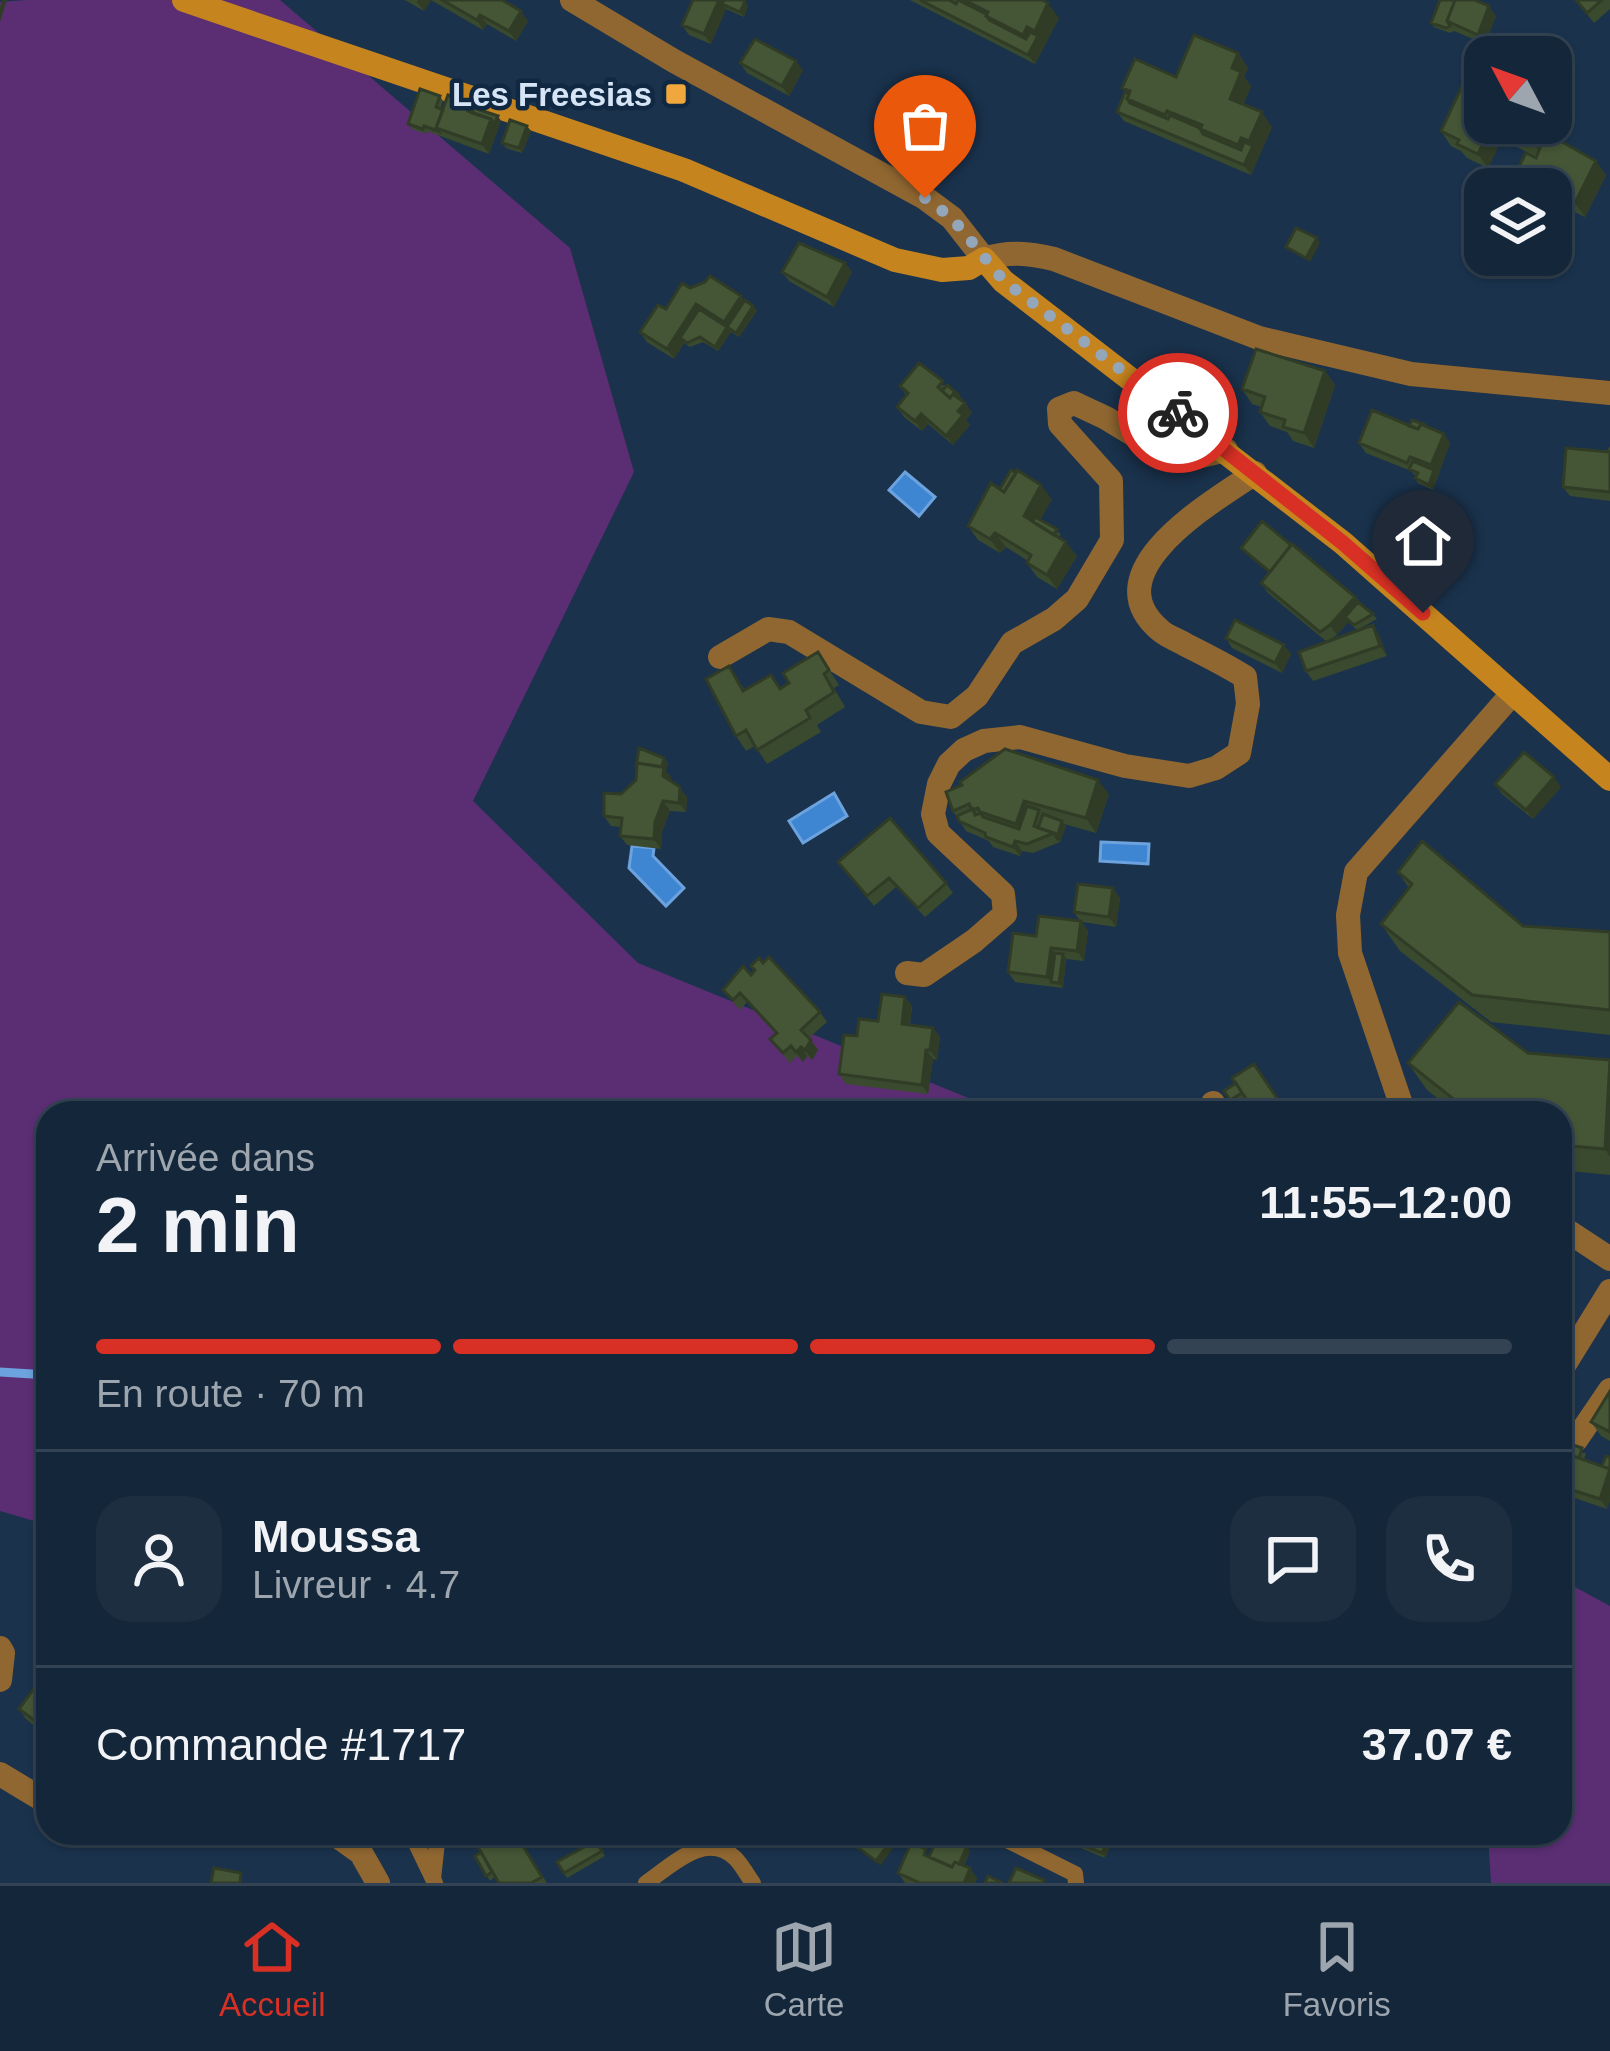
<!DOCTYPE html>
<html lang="fr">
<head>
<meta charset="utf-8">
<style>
  :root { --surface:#142639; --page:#1d2e41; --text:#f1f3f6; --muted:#9da5ae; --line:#334353; --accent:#d93025 }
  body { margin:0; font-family:Arial,sans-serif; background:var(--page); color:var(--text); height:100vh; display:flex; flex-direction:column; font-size:45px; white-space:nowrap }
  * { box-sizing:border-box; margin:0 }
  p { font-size:39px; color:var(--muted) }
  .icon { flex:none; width:66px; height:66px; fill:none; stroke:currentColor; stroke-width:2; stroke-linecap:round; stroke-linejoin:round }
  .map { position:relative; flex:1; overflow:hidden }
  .side { position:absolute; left:36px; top:1101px; width:1536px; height:744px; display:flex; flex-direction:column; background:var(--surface); border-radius:36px; box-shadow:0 3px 9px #0004,0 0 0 3px var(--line) }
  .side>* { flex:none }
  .needle { width:78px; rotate:311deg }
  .buttons { position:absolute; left:1464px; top:36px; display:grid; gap:24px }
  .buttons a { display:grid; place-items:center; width:108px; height:108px; border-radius:24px; background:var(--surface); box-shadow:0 3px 9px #0004,0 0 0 3px var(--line); font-size:60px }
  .pin { position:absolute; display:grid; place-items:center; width:102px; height:102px; color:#fff; margin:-123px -51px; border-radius:50% 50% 50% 0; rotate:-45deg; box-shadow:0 0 12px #0007 }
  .pin .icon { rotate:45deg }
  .courier { position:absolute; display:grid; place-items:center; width:120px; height:120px; margin:-60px; border:9px solid #d93025; border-radius:50%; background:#fff; color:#222; box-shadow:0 3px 15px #0007 }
  .overview em { font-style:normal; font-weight:700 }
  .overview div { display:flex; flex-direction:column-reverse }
  .overview { display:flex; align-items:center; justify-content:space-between; height:204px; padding:0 60px }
  h1 { font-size:78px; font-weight:700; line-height:90px }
  .bar { display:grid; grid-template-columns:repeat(4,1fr); gap:18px 12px; align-content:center; height:144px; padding:0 60px }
  .bar i { height:15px; border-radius:9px; background:var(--line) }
  .bar .current { background:var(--accent) }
  .bar p { grid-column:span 4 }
  .line { display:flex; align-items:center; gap:30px; padding:0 60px; border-top:3px solid var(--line) }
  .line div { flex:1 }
  .round { display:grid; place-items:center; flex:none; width:126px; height:126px; border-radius:36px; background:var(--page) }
  .tab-bar { display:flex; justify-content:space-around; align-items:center; height:168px; border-top:3px solid var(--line); background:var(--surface); font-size:33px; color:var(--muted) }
  .tab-bar a { display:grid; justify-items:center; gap:6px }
  .tab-bar .current { color:var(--accent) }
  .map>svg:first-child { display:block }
</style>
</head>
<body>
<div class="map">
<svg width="1610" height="1883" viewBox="0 0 1610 1883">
  <rect width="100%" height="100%" fill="#1a324c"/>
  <path fill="#5b2e74" d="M26 0H280L570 248 634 472 473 801 638 963 1005 1113H48V1525L0 1511V2Z
    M1560 1579 1610 1606V1883H1491L1488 1833H1560Z"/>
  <path fill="#3e86d2" stroke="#6ca2dd" stroke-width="3" d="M905 472 935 497 919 516 889 490Z
    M834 793 847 816 803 843 789 821Z
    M1101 842 1149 844 1148 864 1100 861Z
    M632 846 654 848 653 856 684 888 666 906 629 868Z"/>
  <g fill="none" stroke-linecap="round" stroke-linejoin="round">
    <path stroke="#6ca2dd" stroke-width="9" d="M0 1372 48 1375"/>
    <path stroke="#906731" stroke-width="16" d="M411 1833 435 1883
      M993 1833 1075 1874 1076 1883
      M433 1879 438 1833
      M646 1883C671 1866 706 1830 735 1858 742 1865 747 1875 753 1883"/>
    <path stroke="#906731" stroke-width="24" d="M984 259C1008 251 1029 253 1054 259L1259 338 1411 374 1610 393
      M720 657 768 629 789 632 921 712 951 717 977 696 1012 643 1054 619 1077 599 1112 540 1111 481 1060 424 1059 409 1074 403 1106 418 1162 452 1184 460 1226 450
      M907 973 924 975 974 941 1005 914 1003 894 938 833 933 814 939 784 949 764 964 750 984 741 1020 737 1125 766 1189 776 1216 768 1239 753 1248 704 1245 677C1226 665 1206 655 1186 645 1178 640 1168 637 1161 631 1089 572 1214 501 1255 473
      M1213 1103 1219 1113
      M1404 1113 1350 953 1348 915 1356 872 1512 694
      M1560 1226 1610 1259
      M1560 1372 1610 1291
      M1560 1434 1576 1440 1610 1390
      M0 1648 3 1653 0 1680
      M0 1774 48 1803
      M333 1833 361 1853 378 1883"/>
    <path stroke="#906731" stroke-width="24" d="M572 0 674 61 925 198 952 218 984 259"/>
    <path stroke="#c5841e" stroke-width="24" d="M184 0 684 170 895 260 942 270 969 268 984 259 1003 281 1343 543 1610 779"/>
  </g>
  <path fill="#3a4a2e" d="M405 0H431L424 11Z
    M431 0H502L528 21 516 41 487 24 483 30Z
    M693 0 748 6 744 17 726 9 711 44 689 35 682 25Z
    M910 0H1042L1059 18 1035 64Z
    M1576 0H1610V9L1594 23Z
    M1496 16 1485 44 1454 31 1450 33 1434 27 1431 23Z
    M1238 53 1248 68 1244 77 1251 86 1243 105 1272 127 1251 175 1124 121 1117 112 1125 92 1122 88 1176 77Z
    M740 63 803 70 789 96 747 73Z
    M440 96 443 101 440 109 471 103 474 108 501 121 489 154 427 131 426 134 412 129 408 124Z
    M1528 123 1606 175 1585 217 1551 201V189L1525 188 1515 174 1536 157 1502 139 1488 168 1467 158 1461 151 1451 146 1441 131Z
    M531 131 522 153 506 148 502 143Z
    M845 263 852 272 834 307 789 281 782 272Z
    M690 288 753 306 757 311 739 337 731 332 718 351 703 342 690 347 684 343 674 359 647 342 640 332Z
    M1325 371 1335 385 1314 448 1293 441 1287 432 1270 426 1260 412 1262 407 1252 404 1242 389Z
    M947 385 963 400 972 413 966 420 970 425 953 445 928 424 922 431 904 417 897 407 906 395 900 386Z
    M1409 426 1427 427 1444 434 1450 443 1433 490 1418 483 1415 478 1416 476 1411 471 1366 453 1359 443Z
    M1610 446V501L1570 496 1563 487 1606 452Z
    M1000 489 1052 499 1040 520 1061 534 1059 537 1077 556 1057 589 1037 577 1027 563 1028 561 1006 547 1000 553 978 540 968 526Z
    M1241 548 1355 597 1377 619 1357 630 1348 622 1337 635 1328 641 1373 625 1379 635 1387 656 1313 681 1306 671 1327 642 1268 593 1261 583 1269 573Z
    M1226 638 1284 645 1291 654 1282 673 1232 648Z
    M818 652 839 685 834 688 845 707 817 725 821 732 767 764 755 746 746 751 736 736 729 666 745 690 781 689 789 683Z
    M664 758 668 763 666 771 671 777 670 781 687 797 686 812 670 811 662 832 661 849 627 845 620 836 621 827 611 826 604 816 621 794Z
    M1495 784 1561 787 1533 819 1502 794Z
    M946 792 1109 794 1096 833 1064 824 1066 826 1060 842 1033 853 1022 851 1020 856 993 847 989 841 966 831 953 811Z
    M838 862 946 883 953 893 925 917 896 887 874 906Z
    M1398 872 1523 926 1610 932V1035L1491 1022 1400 951 1381 924 1409 888Z
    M1120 898 1116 927 1082 922 1088 931 1084 961 1066 959 1063 988 1015 982 1008 972 1036 936 1080 921 1074 912Z
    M751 975 820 1012 827 1022 809 1038 818 1050 812 1060 807 1056 803 1062 797 1056 790 1063 770 1039 776 1034 747 1002 740 1010 723 990Z
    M905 997 912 1006 910 1025 933 1028 940 1037 937 1060 933 1059 928 1094 846 1084 839 1074 857 1036 878 1021Z
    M1528 1053 1610 1060V1175L1560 1170V1113H1456L1427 1090 1408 1063Z
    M1236 1083 1246 1097 1234 1105 1224 1091Z
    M1610 1391V1441L1601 1436 1591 1422Z
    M1563 1442 1567 1447 1565 1453H1586L1584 1460 1602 1466 1610 1457V1500L1607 1509 1560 1493Z
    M48 1680V1735L44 1734 26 1719 19 1709Z
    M1021 1833H1043L1038 1844 1024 1838Z
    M1045 1833H1116L1105 1858Z
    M518 1838 547 1883H499L495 1877 490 1881 475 1856Z
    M595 1841 605 1856 567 1878 557 1862Z
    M970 1851 964 1866 977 1878 975 1883H905L898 1873 930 1854Z"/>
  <path fill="#303c26" d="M2 0H7L0 22V7Z
    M418 0H431L424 11 417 2Z
    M719 0H730L722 4 726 9 711 44 704 34Z
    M745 1 748 6 744 17 740 12Z
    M1048 3 1059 18 1035 64 1028 55 1032 48 1023 35 1027 27 1036 40 1038 36 1035 31Z
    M1489 6 1496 16 1485 44 1478 35Z
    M521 11 528 21 516 41 509 31Z
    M480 15 487 24 483 30 477 20Z
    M1238 53 1248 68 1244 77 1251 86 1240 113 1230 99 1232 68Z
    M796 61 803 70 789 96 782 86Z
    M1262 112 1272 127 1251 175 1244 165 1247 158 1238 145 1241 138 1250 151 1253 146 1249 141Z
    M498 116 501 121 489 154 482 144 491 119Z
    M1492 125 1502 139 1488 168 1478 154Z
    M527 126 531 131 522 153 519 148Z
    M1596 161 1606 175 1585 217 1575 203Z
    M1317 238 1320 243 1310 262 1306 258Z
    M845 263 852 272 834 307 827 297Z
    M741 296 748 305 727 327 724 322Z
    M696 304 702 314 680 338 684 343 674 359 667 349Z
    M753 306 757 311 739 337 736 333Z
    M727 327 731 332 718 351 715 347Z
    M1325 371 1335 385 1314 448 1304 433Z
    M965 403 972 413 966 420 970 425 953 445 946 436 958 411Z
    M921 414 928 424 922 431 915 421Z
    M1444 434 1450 443 1438 475 1431 465Z
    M1434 470 1438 475 1433 490 1429 485Z
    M1041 485 1052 499 1035 529 1024 516Z
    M995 533 1006 547 1000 553 990 539Z
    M1066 542 1077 556 1057 589 1047 575Z
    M1355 597 1361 607 1345 617 1348 622 1337 635 1330 625Z
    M1373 625 1379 635 1387 656 1380 646Z
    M1284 645 1291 654 1282 673 1275 663Z
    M664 758 668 763 666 771 671 777 670 786 662 771Z
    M1554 777 1561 787 1533 819 1526 810Z
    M1098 780 1109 794 1096 833 1086 818Z
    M680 787 687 797 686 812 679 803Z
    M663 801 670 811 662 832 661 849 654 839 655 822Z
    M1024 801 1034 815 1026 838 1016 824Z
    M1062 821 1066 826 1060 842 1057 838Z
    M1015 841 1022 851 1020 856 1013 847Z
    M1113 888 1120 898 1116 927 1109 917Z
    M1081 921 1088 931 1084 961 1077 951Z
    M1051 948 1058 958 1051 982 1047 977Z
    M1063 954 1066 958 1063 988 1059 983Z
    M905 997 912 1006 908 1033 902 1024Z
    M933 1028 940 1037 937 1060 930 1050Z
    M811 1040 818 1050 812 1060 805 1050Z
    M801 1047 807 1056 803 1062 796 1052Z
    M926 1050 933 1059 928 1094 922 1085Z
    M1610 1086V1157L1605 1149Z
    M1564 1288 1571 1298 1561 1328 1560 1301Z
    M1610 1470V1500L1607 1509 1600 1499Z
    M48 1710V1729L43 1730 38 1723Z
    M1030 1833H1043L1038 1844Z
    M1089 1833H1107L1100 1849Z
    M1111 1833H1116L1105 1858 1102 1853Z
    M896 1834 900 1839 880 1866 876 1861Z
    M967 1846 970 1851 959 1877 956 1872Z
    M970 1868 977 1878 975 1883H964Z"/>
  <path fill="#445636" stroke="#303c26" stroke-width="3" d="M442 0H502L521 11 509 31 480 15 477 20Z
    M693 0H719L704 34 682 25Z
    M724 0H743L745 1 740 12 722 4Z
    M920 0H949L956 4 958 0 986 14 989 20 1026 39 1030 32 1038 36 1028 55Z
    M964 0H1042L1048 3 1035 31 1027 27 1023 35 986 16 988 12Z
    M1440 0H1455L1447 21 1450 26 1446 28 1431 23Z
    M1455 0H1475L1489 6 1478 35 1447 21Z
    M1576 0H1602L1587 13Z
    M1194 35 1238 53 1232 68 1241 72 1230 99 1262 112 1249 141 1241 138 1238 145 1200 129 1202 125 1167 111 1165 115 1127 99 1130 91 1122 88 1135 59 1176 77Z
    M755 39 796 61 782 86 740 63Z
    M1462 86 1485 99V123H1528L1596 161 1575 203 1551 191V189H1546L1515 174 1526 153 1536 158 1540 148 1531 143 1530 145 1492 125 1478 154 1457 144 1459 140 1441 131Z
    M420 89 440 96 436 107 443 110 436 128 438 131 424 126 423 129 408 124Z
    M1125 92 1129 94 1127 99 1130 103 1168 119 1170 115 1200 128 1203 134 1241 150 1244 142 1253 146 1244 165 1117 112Z
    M448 95 471 103 468 111 491 119 482 144 436 128Z
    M474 108 498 116 494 124 491 119 472 113Z
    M510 120 527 126 519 148 502 143Z
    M1296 228 1317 238 1306 258 1286 247Z
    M799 243 845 263 827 297 782 272Z
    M710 276 741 296 724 322 696 304 667 349 640 332 658 305 666 309 682 283 690 288 705 282Z
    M745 300 753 306 736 333 727 327Z
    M699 309 727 327 715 347 700 337 687 343 680 338Z
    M1256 349 1325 371 1304 433 1283 427 1285 420 1260 412 1265 397 1242 389Z
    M919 363 943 381 938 387 950 398 953 394 965 403 958 411 963 415 946 436 921 414 915 421 897 407 908 393 900 386Z
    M947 385 959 395 958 398 953 394 950 398 942 391Z
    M1372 410 1418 429 1421 424 1444 434 1431 465 1410 457 1407 463 1359 443Z
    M1412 420 1426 425 1421 424 1418 429 1409 426Z
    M1566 448 1610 452V492L1563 487Z
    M1413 461 1434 470 1429 485 1415 478 1418 473 1409 469Z
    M1011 470 1016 473 1004 492 1000 489Z
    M1017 470 1041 485 1024 516 1066 542 1047 575 1027 563 1031 555 995 533 990 539 968 526 991 483 1004 492Z
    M1035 517 1057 529 1054 535 1033 522Z
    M1262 521 1291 545 1270 572 1241 548Z
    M1292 544 1355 597 1330 625 1320 632 1261 583Z
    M1358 602 1373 614 1354 625 1345 617Z
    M1235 620 1284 645 1275 663 1226 638Z
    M1373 625 1380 646 1306 671 1299 652Z
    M818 652 829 670 824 674 834 692 806 710 810 718 757 750 746 730 736 736 706 679 729 666 743 691 771 675 780 689 789 683 783 673Z
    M639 748 664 758 662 767 637 763 636 767Z
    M1005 749 1098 780 1086 818 1024 801 1016 824 980 812 978 808 972 810 969 804 953 811 946 792 962 785 960 782Z
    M1524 752 1554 777 1526 810 1495 784Z
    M637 763 664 767 663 776 680 787 679 803 663 801 655 822 654 839 620 836 622 818 604 816V793L621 794 636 780Z
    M1027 806 1039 810 1034 826 1054 833 1027 844 1015 841 1013 847 986 837 985 833 959 821 957 816 973 809 975 815 981 813 983 817 1019 829Z
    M1043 814 1062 821 1057 838 1054 833 1038 828Z
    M890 818 946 883 918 908 889 878 867 896 838 862Z
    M1422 841 1523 926 1610 932V1010L1472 995 1381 924 1412 884 1398 872Z
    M1078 884 1113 888 1109 917 1074 912Z
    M1039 916 1081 921 1077 951 1051 948 1047 977 1008 972 1013 933 1036 936Z
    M1055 953 1063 954 1059 983 1051 982Z
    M769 957 820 1012 801 1030 811 1040 805 1050 801 1047 796 1052 791 1046 783 1053 770 1039 777 1033 740 993 733 1000 723 990 743 966 751 975 755 970 751 966 759 958 763 963Z
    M882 994 905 997 902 1024 933 1028 930 1050H926L922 1085 839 1074 844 1035 857 1036 859 1019 878 1021Z
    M1459 1002 1528 1053 1610 1060 1605 1149 1560 1145V1113H1471L1408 1063Z
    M1254 1064 1287 1113H1256L1232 1078Z
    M1236 1083 1242 1093 1230 1100 1224 1091Z
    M1610 1391V1432L1591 1422Z
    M1570 1444 1582 1448 1579 1458 1567 1454Z
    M1562 1452 1610 1469 1600 1499 1560 1486V1459Z
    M1606 1456 1610 1457V1469L1602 1466Z
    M43 1676 48 1680V1710L38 1723 19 1709Z
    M502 1833H508L513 1842 518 1838 542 1877 531 1883H499L478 1847Z
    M862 1833H895L896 1834 876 1861 853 1844Z
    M1053 1833H1070L1097 1844 1102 1833H1111L1102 1853Z
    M939 1834 967 1846 959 1864 955 1862 952 1867 929 1857Z
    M595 1841 602 1851 564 1873 557 1862Z
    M911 1843 926 1849 924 1855 952 1867 955 1862 970 1868 964 1883H920L898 1873Z
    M481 1852 492 1872 486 1876 475 1856Z
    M214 1868 241 1873 240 1883H211Z
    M1016 1868 1044 1880 1043 1883H1009Z
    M988 1876 1003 1883H985Z"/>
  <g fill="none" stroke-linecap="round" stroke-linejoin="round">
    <path stroke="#94a6ba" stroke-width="12" stroke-dasharray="0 21.6" d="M925 198 952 218 1004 281 1178 413"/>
    <path stroke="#d93025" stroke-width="15" d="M1178 413 1343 543 1423 613"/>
  </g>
  <rect fill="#f0a73e" stroke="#102841" stroke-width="4.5" x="664" y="82" width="24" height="24" rx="6"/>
  <g text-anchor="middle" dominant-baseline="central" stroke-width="9" stroke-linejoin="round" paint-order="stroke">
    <g font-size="33" font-weight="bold" fill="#d6e5f6" stroke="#102841" text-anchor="end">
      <text x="652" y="94">Les Freesias</text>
    </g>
  </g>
</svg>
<div class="buttons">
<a><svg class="needle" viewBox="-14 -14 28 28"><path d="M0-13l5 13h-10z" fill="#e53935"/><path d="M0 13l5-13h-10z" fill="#9da5ae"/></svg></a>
<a><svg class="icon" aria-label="layers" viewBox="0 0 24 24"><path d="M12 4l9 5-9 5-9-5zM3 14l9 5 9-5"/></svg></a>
</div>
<div class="pin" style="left:925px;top:198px;background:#ea580c"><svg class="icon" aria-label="bag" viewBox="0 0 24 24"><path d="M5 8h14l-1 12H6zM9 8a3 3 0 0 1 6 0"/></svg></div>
<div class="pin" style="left:1423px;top:613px;background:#1f2937"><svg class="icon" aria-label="home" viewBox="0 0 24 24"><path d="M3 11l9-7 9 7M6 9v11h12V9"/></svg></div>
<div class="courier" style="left:1178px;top:413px"><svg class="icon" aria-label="bike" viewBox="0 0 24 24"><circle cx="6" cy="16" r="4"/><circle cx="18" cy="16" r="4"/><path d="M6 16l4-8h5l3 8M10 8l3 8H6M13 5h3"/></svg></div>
<section class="side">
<div class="overview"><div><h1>2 min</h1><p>Arrivée dans</p></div><em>11:55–12:00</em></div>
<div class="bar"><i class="current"></i><i class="current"></i><i class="current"></i><i></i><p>En route · 70 m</p></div>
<div class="line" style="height:216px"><a class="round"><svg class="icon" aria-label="person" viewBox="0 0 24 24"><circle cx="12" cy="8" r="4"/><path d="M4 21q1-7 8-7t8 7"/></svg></a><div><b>Moussa</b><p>Livreur · 4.7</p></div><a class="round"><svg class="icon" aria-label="chat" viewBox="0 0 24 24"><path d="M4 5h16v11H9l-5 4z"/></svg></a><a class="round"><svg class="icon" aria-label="phone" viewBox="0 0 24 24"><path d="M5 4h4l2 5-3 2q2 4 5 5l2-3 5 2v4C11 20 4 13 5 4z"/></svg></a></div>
<div class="line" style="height:156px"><div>Commande #1717</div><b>37.07 €</b></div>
</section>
</div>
<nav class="tab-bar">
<a class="current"><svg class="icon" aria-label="home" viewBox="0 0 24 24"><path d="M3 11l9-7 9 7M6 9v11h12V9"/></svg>Accueil</a>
<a><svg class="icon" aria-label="map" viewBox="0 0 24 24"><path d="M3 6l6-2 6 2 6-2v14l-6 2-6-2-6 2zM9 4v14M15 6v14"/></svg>Carte</a>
<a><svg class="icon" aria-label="saved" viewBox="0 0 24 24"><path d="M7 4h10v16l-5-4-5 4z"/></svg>Favoris</a>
</nav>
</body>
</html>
